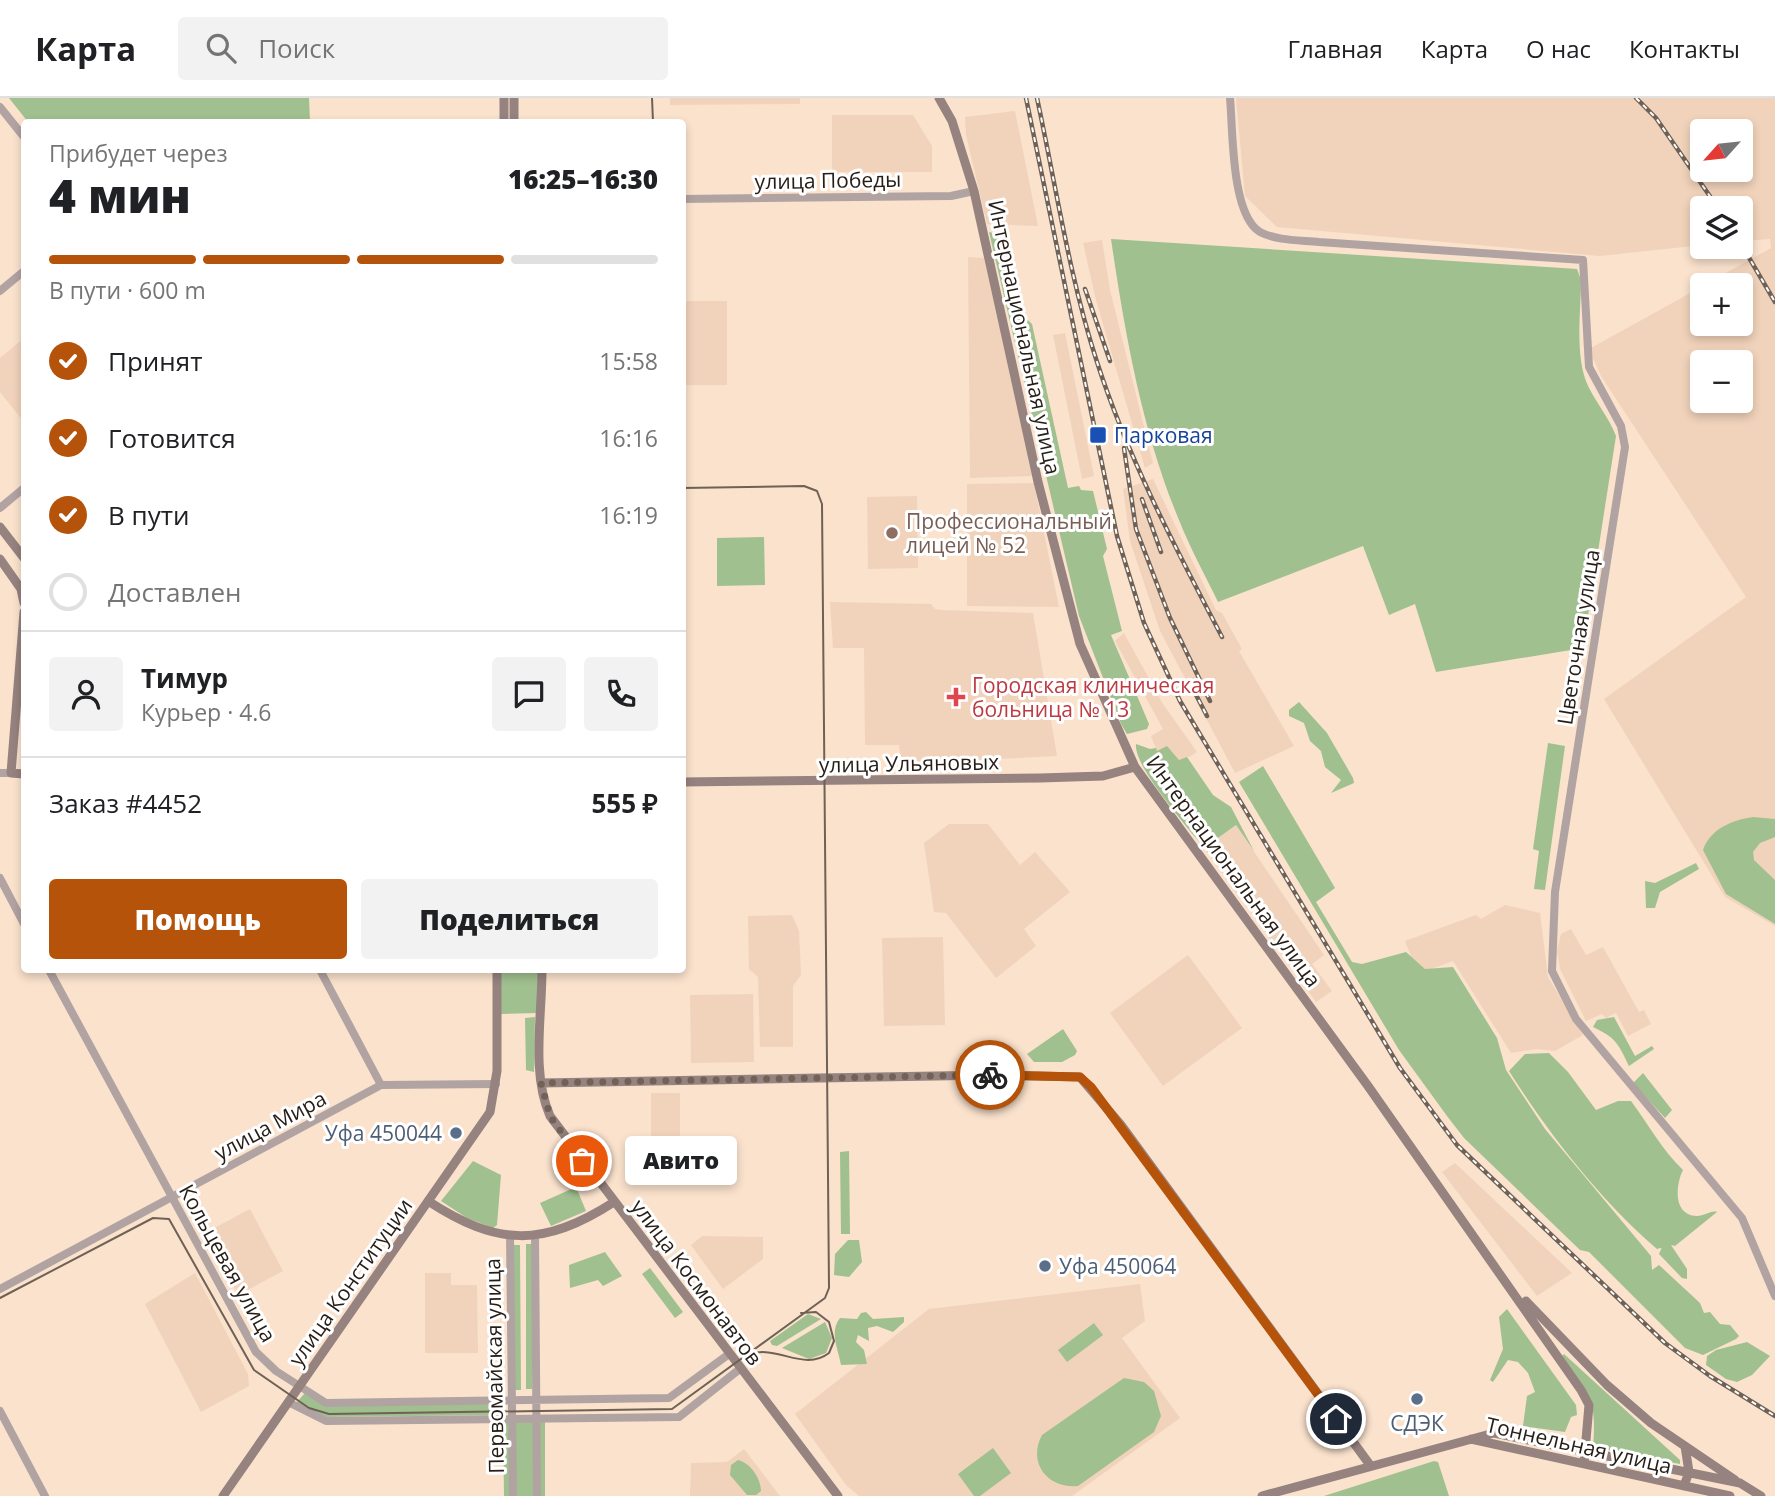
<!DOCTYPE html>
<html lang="ru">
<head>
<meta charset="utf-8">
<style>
  :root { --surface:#fff; --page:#f2f2f2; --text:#202124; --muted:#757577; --line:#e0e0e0; --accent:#b45309 }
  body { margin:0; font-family:"Open Sans",sans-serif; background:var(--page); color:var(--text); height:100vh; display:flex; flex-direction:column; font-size:26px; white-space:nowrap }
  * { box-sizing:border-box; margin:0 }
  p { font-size:23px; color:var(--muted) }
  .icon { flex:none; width:38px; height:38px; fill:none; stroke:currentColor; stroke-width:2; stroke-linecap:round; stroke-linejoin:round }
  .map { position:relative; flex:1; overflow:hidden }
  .panel { position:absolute; left:21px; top:21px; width:665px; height:854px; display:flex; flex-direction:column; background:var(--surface); border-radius:7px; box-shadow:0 4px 10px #0003 }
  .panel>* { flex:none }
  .needle { width:46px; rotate:243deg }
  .buttons { position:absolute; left:1690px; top:21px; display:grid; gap:14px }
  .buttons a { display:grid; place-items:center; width:63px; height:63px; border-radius:7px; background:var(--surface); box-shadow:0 4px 10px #0003; font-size:35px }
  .pin { position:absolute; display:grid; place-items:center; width:60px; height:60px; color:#fff; margin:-30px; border:4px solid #fff; border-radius:50%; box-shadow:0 2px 7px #0007 }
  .courier { position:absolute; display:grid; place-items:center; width:70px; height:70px; margin:-35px; border:5px solid #b45309; border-radius:50%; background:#fff; color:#222; box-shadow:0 2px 9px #0007 }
  .bubble { position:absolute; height:49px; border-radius:7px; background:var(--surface); box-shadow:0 4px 10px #0003; font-size:23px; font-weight:800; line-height:49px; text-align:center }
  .overview em { font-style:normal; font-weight:800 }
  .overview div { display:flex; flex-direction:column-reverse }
  .overview { display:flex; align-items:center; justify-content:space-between; height:119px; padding:0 28px }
  h1 { font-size:46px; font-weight:800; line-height:52px }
  .bar { display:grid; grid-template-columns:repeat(4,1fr); gap:10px 7px; align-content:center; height:84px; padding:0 28px }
  .bar i { height:9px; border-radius:5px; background:var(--line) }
  .bar .active { background:var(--accent) }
  .bar p { grid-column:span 4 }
  .line { display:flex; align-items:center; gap:18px; padding:0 28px; border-top:2px solid var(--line) }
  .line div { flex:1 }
  .round { display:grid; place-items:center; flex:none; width:74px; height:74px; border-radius:7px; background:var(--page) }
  ol { padding:0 28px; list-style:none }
  li { display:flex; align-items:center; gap:21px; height:77px }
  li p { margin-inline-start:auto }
  li .icon { padding:7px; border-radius:50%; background:var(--accent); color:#fff; stroke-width:4 }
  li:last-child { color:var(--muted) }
  li i { width:38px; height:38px; border:4px solid var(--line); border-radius:50% }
  .button { display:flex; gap:14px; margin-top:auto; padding:14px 28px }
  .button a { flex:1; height:80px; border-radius:7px; background:var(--accent); color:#fff; font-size:28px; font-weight:800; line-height:80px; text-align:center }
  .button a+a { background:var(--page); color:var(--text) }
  header { display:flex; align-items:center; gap:42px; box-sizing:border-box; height:98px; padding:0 35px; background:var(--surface); border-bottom:2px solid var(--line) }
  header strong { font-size:33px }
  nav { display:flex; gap:38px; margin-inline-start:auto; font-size:24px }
  .search { width:490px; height:63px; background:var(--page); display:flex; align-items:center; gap:18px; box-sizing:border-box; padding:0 24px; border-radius:7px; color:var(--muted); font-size:26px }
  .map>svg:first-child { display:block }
</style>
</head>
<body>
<header>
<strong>Карта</strong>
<div class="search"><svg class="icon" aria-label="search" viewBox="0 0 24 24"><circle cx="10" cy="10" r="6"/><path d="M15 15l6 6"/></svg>Поиск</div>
<nav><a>Главная</a><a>Карта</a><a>О нас</a><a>Контакты</a></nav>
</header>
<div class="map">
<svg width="1775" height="1398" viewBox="0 0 1775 1398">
  <rect width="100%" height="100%" fill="#fae2cd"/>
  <path fill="#f1d3bb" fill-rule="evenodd" d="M670 0H800V6L670 7Z
    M1236 0H1775V828L1725 799 1604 601 1746 499 1601 278 1589 251 1703 188V226H1741V187H1704L1771 150 1770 141 1741 143V110H1703V147L1600 158 1277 129 1245 98ZM1703 33H1741V72H1703ZM1703 264H1741V303H1703Z
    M1015 13 1038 128 987 126 966 37 965 19Z
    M832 17H913L932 48V74H832Z
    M1102 142 1110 192 1153 365 1145 370 1096 202 1083 145Z
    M968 159 984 160 1032 378 970 380Z
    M683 203H727V287H683Z
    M1065 235 1094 378 1082 381 1053 237Z
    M24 240V324L0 294V260Z
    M1153 381 1216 512 1222 515 1242 551 1239 553 1294 648 1235 675 1160 533 1130 443 1123 391Z
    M1034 385 1059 509 967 508V386Z
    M917 398 918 470 868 471 867 399Z
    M830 504 931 506 935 511 941 512 1033 515 1057 658 901 666 899 647H865L864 550H833Z
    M1124 535 1163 606 1197 654 1191 658 1179 662 1157 653 1151 638 1163 631 1115 543Z
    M949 726H988L1020 767 1035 754 1070 794 1024 831 1036 848 996 880 946 815 934 814 924 745Z
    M1236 727 1324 857 1312 866 1332 893 1316 904 1204 750Z
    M1505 807 1540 815 1548 879 1583 937 1555 953 1536 951 1511 955 1453 863 1418 876 1405 843 1476 817 1481 821Z
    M792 817 799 833 801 877 793 888V949H760L758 879 749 871 748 818Z
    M1571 831 1586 857 1603 849 1639 914 1644 912 1651 926 1628 938 1616 915 1606 920 1602 916 1586 923 1560 871 1557 852 1561 836Z
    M943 839 945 927 884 928 882 840Z
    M1188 857 1242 930 1163 988 1110 915Z
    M753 896 754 964 691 965 690 897Z
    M651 995H680V1043L693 1044V1078L638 1079 632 1070V1045H651Z
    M1455 1065 1572 1175 1537 1198 1442 1074Z
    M250 1111 283 1173 238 1197 205 1135Z
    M702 1138 763 1139V1161L723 1191 691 1147Z
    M195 1175 248 1276 249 1288 201 1314 145 1206Z
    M425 1175H451V1187H477L478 1255H425Z
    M1140 1186 1145 1223 1122 1240 1180 1320 1072 1398H859L846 1387 795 1316 929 1211Z
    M744 1351 780 1398H690L691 1365 727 1364Z"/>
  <path fill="#a0c08f" d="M9 0H309L310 24H28Z
    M989 134 1001 137 1020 221H1027L1032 226 1068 390 1079 388 1081 392 1093 393 1107 451 1103 458 1122 533 1111 537 1149 626 1147 631 1127 636 1121 626 1079 518Z
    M1111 141 1577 171 1581 182C1581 214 1574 261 1589 290 1598 307 1609 320 1616 338L1583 550 1436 574 1415 506 1389 517 1363 448 1218 504C1205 477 1190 450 1179 422 1142 333 1125 236 1111 141Z
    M764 439 765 487 717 488V440Z
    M1299 604 1327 635 1353 680 1354 685 1331 695 1341 682 1325 669 1321 653 1310 643 1304 625 1289 618V612Z
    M1548 645 1565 648 1545 792 1534 791 1539 753 1533 751Z
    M1136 646 1150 651 1156 650 1157 653 1167 648 1179 662 1187 659 1213 697 1231 709 1254 753 1236 727 1204 750C1189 731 1133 668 1136 646Z
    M1263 668 1335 790 1316 804 1352 864 1362 866 1406 854 1425 871 1453 869 1497 940 1506 972 1545 1031 1651 1158 1652 1172 1659 1167 1700 1205 1704 1215 1710 1214 1720 1226 1730 1227 1739 1238 1736 1241 1703 1257 1685 1250 1589 1154 1580 1152 1464 1040 1447 1018 1399 952 1239 684Z
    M1753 719 1775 721V739L1760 745 1753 754 1754 762 1775 782V826L1726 796 1703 752C1710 731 1732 722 1753 719Z
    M1696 765 1699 771 1660 794 1655 810H1646L1645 783 1655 785Z
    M500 872H538L539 915 500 916Z
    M535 919 534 974 526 972 525 920Z
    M1614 919 1635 958 1652 948 1654 951 1629 968C1618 945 1616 940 1593 929L1597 922Z
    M1063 931 1077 953 1075 957 1062 964H1034L1027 956Z
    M1549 955 1568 974 1596 1012 1618 1003H1631C1648 1026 1663 1053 1683 1072 1676 1086 1672 1117 1697 1118 1705 1118 1711 1112 1717 1114L1675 1148 1671 1147 1687 1171V1181L1682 1180 1659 1156 1662 1149 1671 1147 1657 1151C1600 1102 1549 1036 1509 973L1525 956Z
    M1643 975 1672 1012 1665 1020 1633 985Z
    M849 1053 850 1136H841L840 1054Z
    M473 1063 501 1077 497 1127 493 1130 467 1120 441 1103Z
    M576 1089 586 1113 551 1128 540 1105Z
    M848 1142H859L862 1164 849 1179 834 1177 835 1156Z
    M526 1146H532V1291H526Z
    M514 1147H520L521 1292H514Z
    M605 1154 622 1178 603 1188 598 1182 570 1190 569 1167Z
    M650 1170 683 1214 675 1220 642 1176Z
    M1507 1211 1576 1307 1577 1317 1571 1319 1565 1334 1523 1328 1527 1298 1535 1294 1528 1275 1518 1264 1508 1262 1493 1284 1490 1282 1503 1251 1499 1219Z
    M866 1214 873 1221 904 1219V1224L893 1234 877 1228 868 1230 869 1243 858 1237 856 1244 864 1252 867 1266 841 1267C838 1250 829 1234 840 1220L857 1221 861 1215Z
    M808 1216 821 1221 777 1248 772 1247 770 1243Z
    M825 1224 832 1240 826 1255 809 1261 782 1250Z
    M1094 1225 1103 1237 1067 1264 1058 1252Z
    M1747 1244 1770 1258 1752 1277 1737 1284 1726 1281 1706 1267 1707 1258 1716 1252Z
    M1564 1256 1680 1362V1366L1593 1349C1597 1298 1589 1298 1562 1258Z
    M1124 1280 1144 1284 1154 1293 1161 1318 1154 1334 1078 1388C1048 1391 1027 1365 1042 1337Z
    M305 1295 325 1307 500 1306V1317L324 1319 296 1305Z
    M503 1324H545V1398H504Z
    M993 1350 1011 1375 980 1398H974L958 1376Z
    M738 1362C751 1365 761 1381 761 1393L756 1397H747L730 1377 731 1367Z
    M1434 1363 1438 1364 1449 1398H1324Z"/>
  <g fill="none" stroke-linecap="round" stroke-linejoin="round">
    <path stroke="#b1a3a1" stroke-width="8" d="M1230 0C1233 32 1231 117 1260 134 1277 143 1300 142 1319 144L1583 162 1589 269 1621 328 1625 349 1555 794 1552 873 1576 921 1742 1120 1775 1198
      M0 9 24 39
      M682 101 951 98 974 93
      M0 193 24 173
      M0 410 24 390
      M0 675H11
      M0 780 24 826
      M49 872 256 1254 276 1273 326 1305 669 1300 729 1256
      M320 872 381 987
      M510 1137 513 1398
      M535 1137 537 1398
      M0 1191 381 987 496 986
      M288 1304 326 1323 679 1319 741 1270
      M0 1313 45 1398"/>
    <path stroke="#96827f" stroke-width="9" d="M504 0V24
      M514 0V24
      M939 0 952 23 974 93 1038 384 1080 546 1135 669 1368 988 1581 1292 1589 1307 1584 1365
      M0 429 24 460
      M0 461 21 491 24 505
      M24 514 11 675 24 676
      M682 684 1040 680 1103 678 1135 669
      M542 872C542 919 531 975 550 1018L838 1398
      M541 985 993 977 1080 979 1121 1027 1370 1367
      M428 1103C497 1148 543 1150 614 1104
      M1526 1203 1607 1287 1651 1325 1735 1382
      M1471 1341 1730 1398
      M1684 1388 1689 1374 1685 1348
      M223 1398 490 1014 497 973V872
      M1262 1398 1494 1335 1740 1385 1761 1398"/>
    <path stroke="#6f6155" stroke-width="2" d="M652 0 653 24
      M0 1200 153 1120 169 1121 254 1272 309 1310 329 1316 672 1311 825 1200 829 1190 822 406 817 393 804 388 682 390
      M750 1256C778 1247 804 1274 829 1255L834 1243 829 1224 816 1214 801 1215"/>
    <defs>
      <path id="rail" d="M1026 0 1117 438 1144 525 1180 603 1400 970 1457 1047 1665 1245 1710 1278 1775 1318
        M1037 0C1056 88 1069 178 1097 264 1128 360 1175 449 1222 539
        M1636 0 1656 20 1718 110
        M1741 146 1775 204
        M1085 191 1110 263
        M1124 350 1136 431 1170 520 1210 603
        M1142 401 1161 454
        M1194 593 1207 618"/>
    </defs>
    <use href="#rail" stroke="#6f6155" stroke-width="4.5"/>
    <use href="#rail" stroke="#fff" stroke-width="2" stroke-dasharray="5" stroke-linecap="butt"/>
  </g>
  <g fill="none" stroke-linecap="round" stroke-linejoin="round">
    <path stroke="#706256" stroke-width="7" stroke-dasharray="0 12.6" d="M582 1063 550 1018 541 985 990 977"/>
    <path stroke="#b45309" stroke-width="9" d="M990 977 1080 979 1091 989 1336 1321"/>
  </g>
  <rect fill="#1a4fb4" stroke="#fff" stroke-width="2.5" x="1089" y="328" width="18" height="18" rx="3.5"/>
  <circle fill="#8d6e63" stroke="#fff" stroke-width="2.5" cx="892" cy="435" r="7"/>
  <path fill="#e0444e" stroke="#fff" stroke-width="2.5" d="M952.5 588.5h7v7h7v7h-7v7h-7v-7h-7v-7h7z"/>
  <g fill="#5c6f8a" stroke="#fff" stroke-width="2.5">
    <circle cx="456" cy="1035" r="7"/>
    <circle cx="1045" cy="1168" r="7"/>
    <circle cx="1417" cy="1301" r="7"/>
  </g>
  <g text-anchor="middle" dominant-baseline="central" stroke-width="6" stroke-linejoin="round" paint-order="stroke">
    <g font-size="21" fill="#261d16" stroke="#fff">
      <text transform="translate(828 82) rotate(-1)">улица Победы</text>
      <text transform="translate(1025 239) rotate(78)">Интернациональная улица</text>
      <text transform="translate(1578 539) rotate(-81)">Цветочная улица</text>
      <text transform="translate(909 665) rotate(-1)">улица Ульяновых</text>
      <text transform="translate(1234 773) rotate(54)">Интернациональная улица</text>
      <text transform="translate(270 1027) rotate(-28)">улица Мира</text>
      <text transform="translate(228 1165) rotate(61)">Кольцевая улица</text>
      <text transform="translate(350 1184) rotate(-55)">улица Конституции</text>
      <text transform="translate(697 1184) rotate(53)">улица Космонавтов</text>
      <text transform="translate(494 1268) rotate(-91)">Первомайская улица</text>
      <text transform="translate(1579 1347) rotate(13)">Тоннельная улица</text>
    </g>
    <g font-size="21" fill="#164399" stroke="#fff" text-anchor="start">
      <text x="1114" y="337">Парковая</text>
    </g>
    <g font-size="21" fill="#785e54" stroke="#fff" text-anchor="start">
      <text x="906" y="423">Профессиональный<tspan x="906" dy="24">лицей № 52</tspan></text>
    </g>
    <g font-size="21" fill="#be3a42" stroke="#fff" text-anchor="start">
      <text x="972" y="587">Городская клиническая<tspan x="972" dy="24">больница № 13</tspan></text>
    </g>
    <g font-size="21" fill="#4e5e75" stroke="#fff" text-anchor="end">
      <text x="442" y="1035">Уфа 450044</text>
      <text x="1059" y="1168" text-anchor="start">Уфа 450064</text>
      <text x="1417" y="1325" text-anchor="middle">СДЭК</text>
    </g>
  </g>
</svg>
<div class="buttons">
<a><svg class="needle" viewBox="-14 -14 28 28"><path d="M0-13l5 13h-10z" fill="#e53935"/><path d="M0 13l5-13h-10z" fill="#757577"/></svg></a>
<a><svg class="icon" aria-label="layers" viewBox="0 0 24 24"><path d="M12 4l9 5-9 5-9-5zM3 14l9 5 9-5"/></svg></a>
<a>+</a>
<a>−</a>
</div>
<div class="pin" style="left:582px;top:1063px;background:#ea580c"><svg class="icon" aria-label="bag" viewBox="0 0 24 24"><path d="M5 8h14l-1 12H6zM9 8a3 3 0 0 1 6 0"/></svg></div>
<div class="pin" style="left:1336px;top:1321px;background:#1f2937"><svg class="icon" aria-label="home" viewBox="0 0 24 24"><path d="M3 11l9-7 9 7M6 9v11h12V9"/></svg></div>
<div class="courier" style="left:990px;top:977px"><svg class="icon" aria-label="bike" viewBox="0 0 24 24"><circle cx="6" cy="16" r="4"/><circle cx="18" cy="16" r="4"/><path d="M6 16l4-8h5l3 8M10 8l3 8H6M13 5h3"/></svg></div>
<div class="bubble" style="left:625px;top:1038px;width:112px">Авито</div>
<section class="panel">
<div class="overview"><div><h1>4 мин</h1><p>Прибудет через</p></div><em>16:25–16:30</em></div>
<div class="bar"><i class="active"></i><i class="active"></i><i class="active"></i><i></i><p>В пути · 600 m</p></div>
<ol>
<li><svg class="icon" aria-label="check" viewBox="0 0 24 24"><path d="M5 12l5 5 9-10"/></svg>Принят<p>15:58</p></li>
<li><svg class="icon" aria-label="check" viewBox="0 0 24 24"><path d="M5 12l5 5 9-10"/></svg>Готовится<p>16:16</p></li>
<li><svg class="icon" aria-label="check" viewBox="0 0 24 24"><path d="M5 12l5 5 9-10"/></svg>В пути<p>16:19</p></li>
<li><i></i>Доставлен</li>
</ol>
<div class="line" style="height:126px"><a class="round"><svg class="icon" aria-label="person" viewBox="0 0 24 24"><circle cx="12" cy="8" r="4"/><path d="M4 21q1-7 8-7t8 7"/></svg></a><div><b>Тимур</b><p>Курьер · 4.6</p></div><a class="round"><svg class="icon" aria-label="chat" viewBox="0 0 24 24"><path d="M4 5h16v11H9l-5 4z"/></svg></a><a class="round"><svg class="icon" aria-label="phone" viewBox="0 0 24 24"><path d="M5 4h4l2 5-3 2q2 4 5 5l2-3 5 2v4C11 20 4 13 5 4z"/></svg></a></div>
<div class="line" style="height:91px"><div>Заказ #4452</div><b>555 ₽</b></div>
<div class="button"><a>Помощь</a><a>Поделиться</a></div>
</section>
</div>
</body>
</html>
